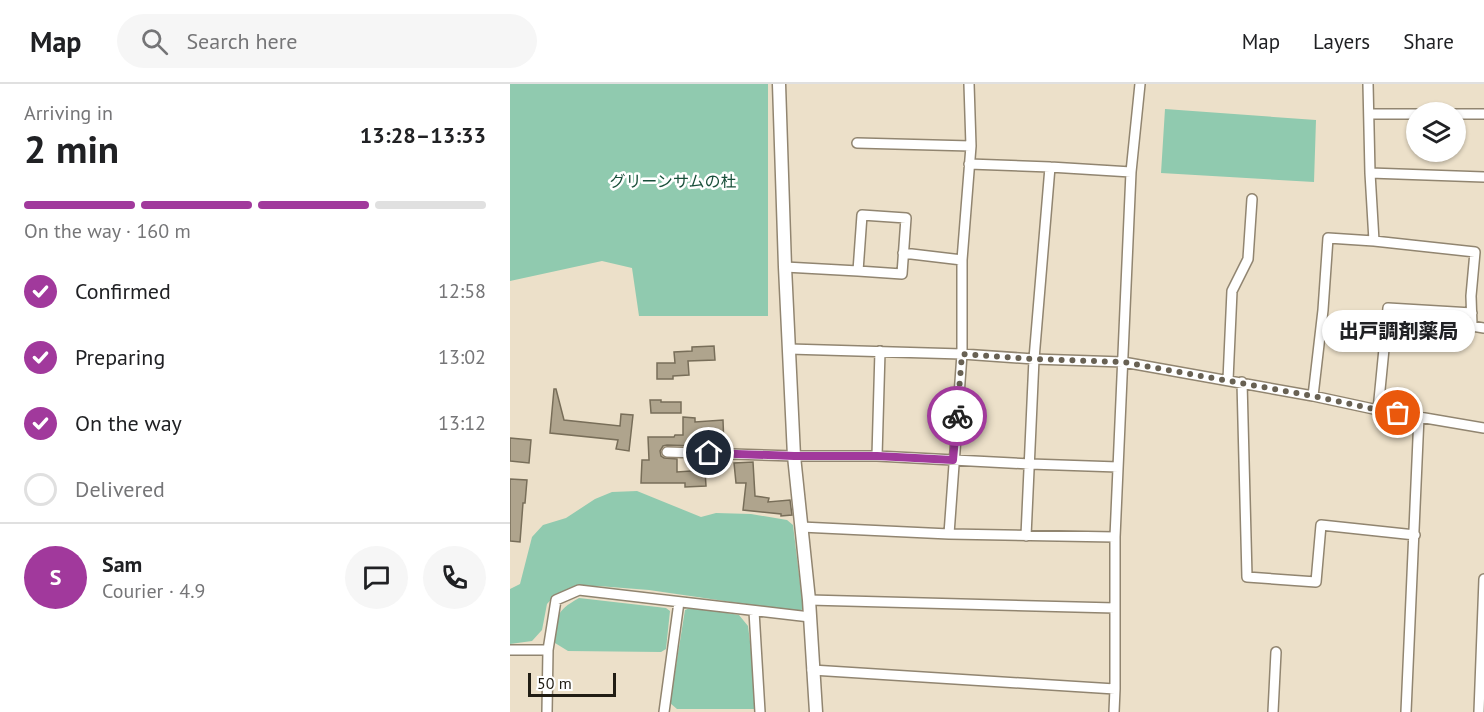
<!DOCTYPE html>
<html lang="en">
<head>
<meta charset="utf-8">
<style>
  :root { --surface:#fff; --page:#f6f6f6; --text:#202124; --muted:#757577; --line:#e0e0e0; --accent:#a1399c }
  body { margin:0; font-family:"PT Sans","Noto Sans JP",sans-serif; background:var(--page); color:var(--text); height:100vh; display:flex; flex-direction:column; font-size:22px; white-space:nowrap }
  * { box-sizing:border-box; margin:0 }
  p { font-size:20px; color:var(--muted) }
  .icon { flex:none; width:33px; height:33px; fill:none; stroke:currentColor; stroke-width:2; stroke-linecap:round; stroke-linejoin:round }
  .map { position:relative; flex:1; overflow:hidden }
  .details { display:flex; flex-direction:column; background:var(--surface); width:510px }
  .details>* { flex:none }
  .tools { position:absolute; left:896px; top:18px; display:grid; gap:12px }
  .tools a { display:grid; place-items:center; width:60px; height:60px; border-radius:50%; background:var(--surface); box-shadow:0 2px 4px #0004; font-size:30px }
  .scale { position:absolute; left:18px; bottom:15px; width:88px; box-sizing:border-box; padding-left:6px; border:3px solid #211d14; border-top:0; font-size:16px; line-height:21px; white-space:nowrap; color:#211d14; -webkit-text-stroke:4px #fff; paint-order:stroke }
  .pin { position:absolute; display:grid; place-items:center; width:51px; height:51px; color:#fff; margin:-26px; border:3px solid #fff; border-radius:50%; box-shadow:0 2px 6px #0007 }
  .courier { position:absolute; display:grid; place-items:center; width:60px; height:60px; margin:-30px; border:4px solid #a1399c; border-radius:50%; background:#fff; color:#222; box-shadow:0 2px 8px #0007 }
  .bubble { position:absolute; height:42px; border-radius:21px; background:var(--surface); box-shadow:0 2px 4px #0004; font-size:20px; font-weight:800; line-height:42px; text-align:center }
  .overview em { font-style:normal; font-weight:800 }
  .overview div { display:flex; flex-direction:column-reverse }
  .overview { display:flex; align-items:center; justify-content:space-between; height:102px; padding:0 24px }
  h1 { font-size:39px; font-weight:800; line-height:45px }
  .bar { display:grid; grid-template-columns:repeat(4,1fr); gap:9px 6px; align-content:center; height:72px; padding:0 24px }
  .bar i { height:8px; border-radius:4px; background:var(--line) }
  .bar .active { background:var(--accent) }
  .bar p { grid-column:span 4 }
  .line { display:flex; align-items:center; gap:15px; padding:0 24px; border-top:2px solid var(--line) }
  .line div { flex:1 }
  .round { display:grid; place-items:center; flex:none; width:63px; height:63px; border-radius:32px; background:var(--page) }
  ol { padding:0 24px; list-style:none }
  li { display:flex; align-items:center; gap:18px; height:66px }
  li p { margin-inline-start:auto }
  li .icon { padding:6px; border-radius:50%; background:var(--accent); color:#fff; stroke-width:4 }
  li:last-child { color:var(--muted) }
  li i { width:33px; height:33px; border:3px solid var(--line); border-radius:50% }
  header { display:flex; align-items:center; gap:36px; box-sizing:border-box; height:84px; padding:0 30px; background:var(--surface); border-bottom:2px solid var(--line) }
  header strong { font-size:28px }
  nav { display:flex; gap:33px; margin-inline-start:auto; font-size:21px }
  .search { width:420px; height:54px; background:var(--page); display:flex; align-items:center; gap:15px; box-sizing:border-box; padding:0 21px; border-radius:33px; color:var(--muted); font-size:22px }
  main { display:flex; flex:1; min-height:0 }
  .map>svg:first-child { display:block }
</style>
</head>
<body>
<header>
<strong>Map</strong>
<div class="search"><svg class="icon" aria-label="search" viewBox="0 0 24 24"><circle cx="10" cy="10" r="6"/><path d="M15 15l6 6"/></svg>Search here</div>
<nav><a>Map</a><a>Layers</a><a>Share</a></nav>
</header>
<main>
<section class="details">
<div class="overview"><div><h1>2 min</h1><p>Arriving in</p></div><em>13:28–13:33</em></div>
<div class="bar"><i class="active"></i><i class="active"></i><i class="active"></i><i></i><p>On the way · 160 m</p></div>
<ol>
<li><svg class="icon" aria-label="check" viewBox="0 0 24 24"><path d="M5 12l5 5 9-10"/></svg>Confirmed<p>12:58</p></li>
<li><svg class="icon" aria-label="check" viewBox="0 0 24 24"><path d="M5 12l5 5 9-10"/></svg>Preparing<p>13:02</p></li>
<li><svg class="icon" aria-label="check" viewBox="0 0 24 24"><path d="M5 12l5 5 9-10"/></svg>On the way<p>13:12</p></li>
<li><i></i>Delivered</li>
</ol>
<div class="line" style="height:108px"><b class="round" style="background:var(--accent);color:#fff">S</b><div><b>Sam</b><p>Courier · 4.9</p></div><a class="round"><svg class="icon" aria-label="chat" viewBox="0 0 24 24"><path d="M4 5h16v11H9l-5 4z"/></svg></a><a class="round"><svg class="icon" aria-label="phone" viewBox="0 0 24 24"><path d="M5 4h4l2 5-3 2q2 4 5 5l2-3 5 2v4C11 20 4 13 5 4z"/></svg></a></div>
</section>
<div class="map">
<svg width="974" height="628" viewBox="0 0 974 628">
  <rect width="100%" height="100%" fill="#ece0c9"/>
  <path fill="#90caaf" d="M0 0H258V232H129L122 184 92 177 0 197Z
    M655 25 806 36 804 98 651 89Z
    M127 407 191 433 206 429 241 430 277 436 283 441 293 524 290 528 139 506 88 502 64 503 46 510 37 520 32 546 22 557 0 560V505L10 500 22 453 33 441 56 434 85 415 102 408Z
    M69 514 156 524 160 527 156 565 151 568 58 567 45 559C47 533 44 528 69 514Z
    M182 523 229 531 238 542 248 621 246 625H167L160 619 175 526Z"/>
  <path fill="#afa48d" stroke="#786e59" stroke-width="1.5" d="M204 262 205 276 178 277 179 291 163 292V295H147V279H165L164 268 182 267V263Z
    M44 305H46L54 336 110 342 111 330 123 331 119 367 106 365 108 356 40 349Z
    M140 316H151V318H171V329H141Z
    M173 333 185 334V338L213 336 214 363 157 361 153 362 150 367 151 372 154 374 167 375V388L195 386 196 402 175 403V399H131L132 376H139L138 353H164L165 351H173Z
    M0 354 21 356 19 379 0 377Z
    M243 378 245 412 259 414 258 418 280 416 282 431 271 432V430L233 426 236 399H226L224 379Z
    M0 395 17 396 15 419H13L10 458 0 457Z"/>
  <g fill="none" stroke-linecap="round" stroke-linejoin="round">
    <defs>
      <path id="minor" d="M858 0 860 89 864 157
        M859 30H906
        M945 30H974
        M347 59 461 62
        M459 80 540 83 621 88
        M860 89 974 93
        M352 131 396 134 392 190 348 187Z
        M393 169 452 176
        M275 183 348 187
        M279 265 452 270 524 275 613 278 803 312 868 326 974 344
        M718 296 722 207 738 175 742 115
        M732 298 737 493 806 498 811 441 905 451
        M803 312 813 226 818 154 864 157 965 168 961 212 962 242 974 244
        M868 326 878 224 962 229
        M157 368 284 372H367L520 380 608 383
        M367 372 370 267
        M291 443 439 450 605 453
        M439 450 452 270V176L461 62 459 0
        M516 452 524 275 540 83
        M299 516 605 524
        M244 527 250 628
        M0 566H38
        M302 586 605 605
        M37 628 38 566 46 516 69 506 300 533
        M154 628 169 518
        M604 628 605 605V453L621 88 630 0
        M763 628 766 568
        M896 628 909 332
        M969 628 974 495"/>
      <path id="tertiary" d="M269 0 275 183 284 372 299 516 306 628"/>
    </defs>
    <use href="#minor" stroke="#918570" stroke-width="12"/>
    <use href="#tertiary" stroke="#918570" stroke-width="15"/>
    <use href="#minor" stroke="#fff" stroke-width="9"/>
    <use href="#tertiary" stroke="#fff" stroke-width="12"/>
  </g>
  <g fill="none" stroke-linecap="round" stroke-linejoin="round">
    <path stroke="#686153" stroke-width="6" stroke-dasharray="0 10.8" d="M447 332 452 270 524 275 613 278 803 312 868 326 888 329"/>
    <path stroke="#a1399c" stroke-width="8" d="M199 369 284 372H367L443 376 447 332"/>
  </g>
  <g text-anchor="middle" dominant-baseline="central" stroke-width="5" stroke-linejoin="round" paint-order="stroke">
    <g font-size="16" fill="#194f3a" stroke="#fff">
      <text x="163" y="97">グリーンサムの杜</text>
    </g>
  </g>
</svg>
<div class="tools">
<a><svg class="icon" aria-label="layers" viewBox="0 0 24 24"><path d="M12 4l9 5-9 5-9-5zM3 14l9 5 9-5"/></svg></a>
</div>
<div class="scale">50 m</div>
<div class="pin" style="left:888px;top:329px;background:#ea580c"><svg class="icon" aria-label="bag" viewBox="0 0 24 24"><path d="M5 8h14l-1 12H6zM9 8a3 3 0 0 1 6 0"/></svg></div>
<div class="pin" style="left:199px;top:369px;background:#1f2937"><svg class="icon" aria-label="home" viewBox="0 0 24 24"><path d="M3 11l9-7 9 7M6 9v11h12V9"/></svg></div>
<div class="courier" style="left:447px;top:332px"><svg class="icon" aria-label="bike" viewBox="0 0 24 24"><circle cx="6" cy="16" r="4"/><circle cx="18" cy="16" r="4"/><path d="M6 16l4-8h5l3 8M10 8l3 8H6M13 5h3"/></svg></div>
<div class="bubble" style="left:812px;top:226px;width:153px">出戸調剤薬局</div>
</div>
</main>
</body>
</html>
